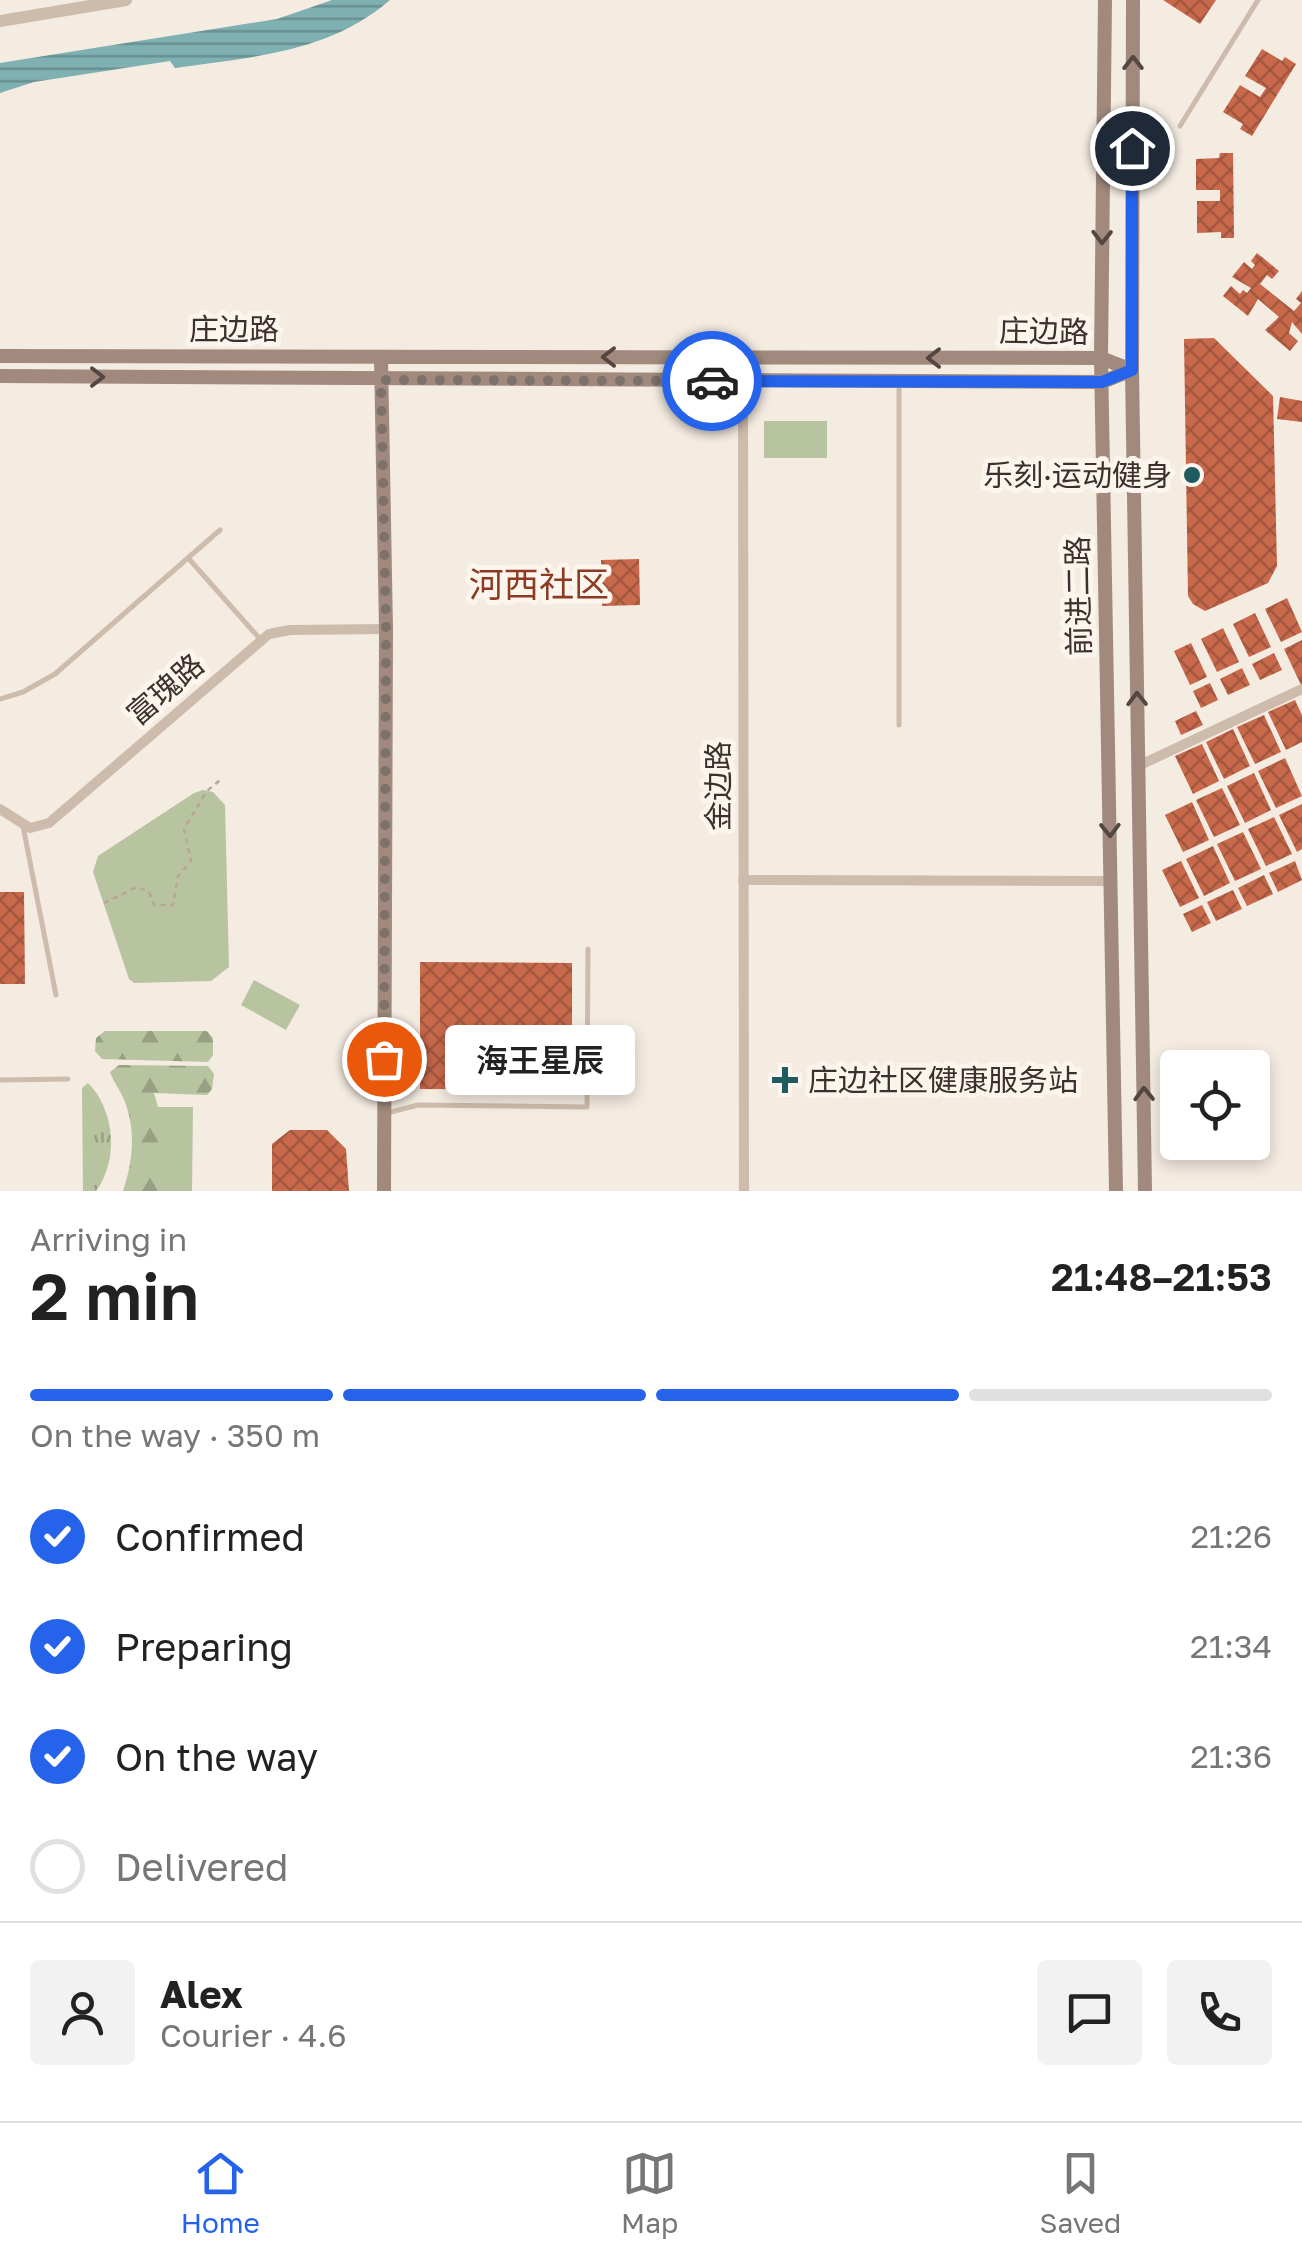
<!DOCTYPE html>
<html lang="en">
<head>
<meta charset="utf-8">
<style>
  :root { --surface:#fff; --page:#f2f2f2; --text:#222; --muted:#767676; --line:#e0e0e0; --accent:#2563eb }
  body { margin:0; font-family:"Golos Text","Noto Sans SC",sans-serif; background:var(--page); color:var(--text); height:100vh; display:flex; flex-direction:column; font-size:38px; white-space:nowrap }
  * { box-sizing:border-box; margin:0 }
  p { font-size:32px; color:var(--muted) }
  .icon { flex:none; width:55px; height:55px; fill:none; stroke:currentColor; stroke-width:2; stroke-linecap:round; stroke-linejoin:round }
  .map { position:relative; height:1191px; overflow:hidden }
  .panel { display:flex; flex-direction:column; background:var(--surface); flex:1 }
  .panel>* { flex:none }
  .fabs { position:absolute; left:1160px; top:1050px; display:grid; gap:20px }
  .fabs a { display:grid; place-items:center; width:110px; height:110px; border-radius:10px; background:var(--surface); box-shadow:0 5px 15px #0003; font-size:50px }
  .pin { position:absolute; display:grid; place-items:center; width:85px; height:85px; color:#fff; margin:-42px; border:5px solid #fff; border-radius:50%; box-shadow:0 2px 10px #0007 }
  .courier { position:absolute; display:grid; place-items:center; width:100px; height:100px; margin:-50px; border:8px solid #2563eb; border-radius:50%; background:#fff; color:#222; box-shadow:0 2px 12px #0007 }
  .bubble { position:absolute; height:70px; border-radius:10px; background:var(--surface); box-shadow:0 5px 15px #0003; font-size:32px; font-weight:600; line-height:70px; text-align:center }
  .head em { font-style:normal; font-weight:600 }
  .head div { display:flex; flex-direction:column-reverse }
  .head { display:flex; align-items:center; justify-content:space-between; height:170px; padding:0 30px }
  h1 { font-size:65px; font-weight:600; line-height:75px }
  .bar { display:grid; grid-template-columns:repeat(4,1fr); gap:15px 10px; align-content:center; height:120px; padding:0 30px }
  .bar i { height:12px; border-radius:8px; background:var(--line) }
  .bar .current { background:var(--accent) }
  .bar p { grid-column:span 4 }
  .line { display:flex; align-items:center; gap:25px; padding:0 30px; border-top:2px solid var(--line) }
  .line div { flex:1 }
  .round { display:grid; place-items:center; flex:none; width:105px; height:105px; border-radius:10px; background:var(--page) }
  ol { padding:0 30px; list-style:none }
  li { display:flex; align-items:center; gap:30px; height:110px }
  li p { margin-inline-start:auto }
  li .icon { padding:10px; border-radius:50%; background:var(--accent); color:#fff; stroke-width:4 }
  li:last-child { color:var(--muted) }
  li i { width:55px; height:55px; border:5px solid var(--line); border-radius:50% }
  .menu { display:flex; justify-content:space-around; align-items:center; height:140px; border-top:2px solid var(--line); background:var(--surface); font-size:28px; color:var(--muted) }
  .menu a { display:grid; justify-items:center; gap:5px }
  .menu .current { color:var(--accent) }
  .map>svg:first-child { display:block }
</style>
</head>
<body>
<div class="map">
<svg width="1302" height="1191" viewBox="0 0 1302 1191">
  <defs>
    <pattern id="grass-tufts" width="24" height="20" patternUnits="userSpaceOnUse" patternTransform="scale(2.5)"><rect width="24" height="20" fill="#b8c4a0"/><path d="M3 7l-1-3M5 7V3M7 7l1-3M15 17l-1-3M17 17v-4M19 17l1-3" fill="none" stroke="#97a083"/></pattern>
    <pattern id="forest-firs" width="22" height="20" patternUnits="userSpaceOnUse" patternTransform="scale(2.5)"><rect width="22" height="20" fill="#b8c4a0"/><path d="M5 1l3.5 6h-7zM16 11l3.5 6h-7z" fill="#97a083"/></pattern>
    <pattern id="water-rules" width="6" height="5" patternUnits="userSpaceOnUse" patternTransform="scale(2.5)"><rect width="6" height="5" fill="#7fb0b2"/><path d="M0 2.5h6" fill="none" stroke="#699091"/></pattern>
    <pattern id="building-cross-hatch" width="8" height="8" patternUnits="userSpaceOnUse" patternTransform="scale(2.5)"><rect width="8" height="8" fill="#c8694b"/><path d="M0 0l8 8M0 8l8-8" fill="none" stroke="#a4573f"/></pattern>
  </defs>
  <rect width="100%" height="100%" fill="#f4ebe1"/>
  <path fill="url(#grass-tufts)" d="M88 1083C115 1110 119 1160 96 1191H83L82 1088Z"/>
  <path fill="url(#forest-firs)" d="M105 1031H207L213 1038V1055L208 1062 102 1059 95 1051 96 1038Z
    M119 1065 208 1066 214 1074 212 1089 207 1095 154 1093 158 1107V1191H123C133 1162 136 1131 125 1102 121 1091 114 1083 110 1072Z"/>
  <path fill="#b8c4a0" d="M764 421H827V458H764Z
    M203 790 213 792 225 805 229 967 211 981 134 983 129 979 93 872 98 856 194 793Z
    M254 980 300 1005 286 1030 241 1005Z
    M158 1107H193L192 1191H158Z"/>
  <path fill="url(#water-rules)" d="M332 0H390C329 53 251 57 175 68L170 61 34 82 0 93V63L277 19Z"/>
  <path fill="url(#building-cross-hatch)" d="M1163 0H1216L1200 24Z
    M1262 49 1282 61 1285 57 1296 64 1252 136 1240 129 1243 124 1223 112 1240 85 1260 97 1266 88 1245 76Z
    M1220 153H1233L1234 238H1221V232L1197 233V201H1220V190H1196V159L1219 158Z
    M1257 253 1279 271 1272 279 1267 275 1260 284 1294 311 1301 303 1296 299 1302 291V334L1292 322 1289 333 1298 341 1290 351 1265 330 1279 317 1258 299 1248 316 1223 296 1231 286 1240 294 1243 290 1247 293 1251 288 1232 277 1244 262 1252 269 1255 265 1251 261Z
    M1214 338 1273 396 1277 566 1268 583 1205 611 1193 604 1188 596 1184 339Z
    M1280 397 1302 401V422L1277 419Z
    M639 559 640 605 602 606 601 560Z
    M1287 598 1302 632 1281 642 1265 609Z
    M1255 613 1271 647 1249 657 1233 624Z
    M1223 628 1239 662 1217 672 1201 639Z
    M1302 640V687L1284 649Z
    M1191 643 1207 677 1190 685 1174 651Z
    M1274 653 1282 670 1260 680 1252 664Z
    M1242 668 1250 685 1228 695 1220 679Z
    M1210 683 1218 700 1201 708 1193 691Z
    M1295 700 1302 715V742L1286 750 1268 712Z
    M1196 711 1203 725 1181 735 1175 721Z
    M1264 715 1281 752 1255 764 1237 727Z
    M1233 729 1250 766 1224 779 1206 742Z
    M1202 744 1219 781 1193 794 1175 756Z
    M1285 758 1302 796 1276 808 1258 771Z
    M1254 773 1271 810 1245 823 1227 786Z
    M1222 788 1240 825 1214 837 1196 800Z
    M1192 802 1209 840 1183 852 1165 815Z
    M1302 804V849L1297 852 1279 815Z
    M1274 817 1292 854 1266 866 1248 829Z
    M1243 832 1261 869 1235 881 1217 844Z
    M1213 846 1230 883 1204 896 1186 859Z
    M1181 861 1199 898 1180 907 1162 870Z
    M1295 861 1302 880 1278 892 1269 873Z
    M1264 875 1273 894 1247 906 1238 888Z
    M1233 890 1242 909 1216 921 1207 902Z
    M0 892H24L25 984H0Z
    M1202 905 1211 923 1192 932 1183 914Z
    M420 962 572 963V1090L420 1089Z
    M290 1130H327L346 1149 349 1191H272V1144Z"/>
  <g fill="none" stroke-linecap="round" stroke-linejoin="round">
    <path stroke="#b9a596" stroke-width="2.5" stroke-dasharray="5 5" stroke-linecap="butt" d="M104 903 137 887 149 892 154 905H173L178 876 191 861 184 829 207 791 220 780"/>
    <path stroke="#cdbbac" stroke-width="5" d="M1180 126 1258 0
      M899 383V725
      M189 559 260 639
      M0 699 23 692 55 674 220 530
      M23 826 56 995
      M0 1080 68 1079
      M387 1113 418 1105 587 1107 588 949"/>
    <path stroke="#cdbbac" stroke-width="10" d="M743 381 744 1191
      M1138 766 1302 689
      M0 809 30 828 49 823 269 634 290 630 386 629
      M743 880 1111 881"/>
    <path stroke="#cdbbac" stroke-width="12" d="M0 21 126 0"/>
    <path stroke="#a18a7d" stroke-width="14" d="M1105 0 1101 358 1116 1191
      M1133 0 1132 370 1145 1191
      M0 356 1101 358 1132 370
      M381 357 386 629 384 1191
      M0 376 1102 382 1132 370"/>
  </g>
  <defs><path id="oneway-chevron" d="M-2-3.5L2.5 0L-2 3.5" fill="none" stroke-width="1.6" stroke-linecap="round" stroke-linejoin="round" transform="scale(2.5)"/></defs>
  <g stroke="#544640">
    <use href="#oneway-chevron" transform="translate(1133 63) rotate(-90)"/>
    <use href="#oneway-chevron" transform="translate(1102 237) rotate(91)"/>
    <use href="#oneway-chevron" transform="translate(609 357) rotate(-180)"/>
    <use href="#oneway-chevron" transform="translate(934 358) rotate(-180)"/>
    <use href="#oneway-chevron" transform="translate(97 377)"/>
    <use href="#oneway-chevron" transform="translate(1137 699) rotate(-91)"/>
    <use href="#oneway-chevron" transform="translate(1110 830) rotate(89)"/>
    <use href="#oneway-chevron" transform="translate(1144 1094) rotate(-91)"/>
  </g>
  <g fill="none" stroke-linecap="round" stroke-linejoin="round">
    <path stroke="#7c716b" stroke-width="10" stroke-dasharray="0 18" d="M384 1059 386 629 381 380 712 381"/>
    <path stroke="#2563eb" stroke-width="12" d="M712 381 1102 382 1132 370V148"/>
  </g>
  <g fill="#1f5a5e" stroke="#fbf5ee" stroke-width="4">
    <circle cx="1192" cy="475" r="10"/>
    <path d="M780 1065h10v10h10v10h-10v10h-10v-10h-10v-10h10z"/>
  </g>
  <g text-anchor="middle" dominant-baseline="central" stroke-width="10" stroke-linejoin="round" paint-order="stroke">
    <g font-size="30" fill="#3b302b" stroke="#fbf5ee">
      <text x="234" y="329">庄边路</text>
      <text transform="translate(1044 331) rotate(1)">庄边路</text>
      <text transform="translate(1078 596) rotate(-91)">前进二路</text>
      <text transform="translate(165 689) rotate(-41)">富瑰路</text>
      <text transform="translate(718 786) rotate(-90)">金边路</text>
    </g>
    <g font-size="30" fill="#3b302b" stroke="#fbf5ee" text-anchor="end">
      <text x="1172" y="475">乐刻·运动健身</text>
      <text x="808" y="1080" text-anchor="start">庄边社区健康服务站</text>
    </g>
    <g font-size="35" fill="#8c3b22" stroke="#fbf5ee">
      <text x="539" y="584">河西社区</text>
    </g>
  </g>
</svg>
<div class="fabs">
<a><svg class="icon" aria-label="locate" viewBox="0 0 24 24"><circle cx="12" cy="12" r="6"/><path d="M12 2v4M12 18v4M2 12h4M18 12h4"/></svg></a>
</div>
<div class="pin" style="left:384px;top:1059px;background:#ea580c"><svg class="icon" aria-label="bag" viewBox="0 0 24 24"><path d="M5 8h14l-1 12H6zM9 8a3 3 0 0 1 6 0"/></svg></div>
<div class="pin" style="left:1132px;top:148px;background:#1f2937"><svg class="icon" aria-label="home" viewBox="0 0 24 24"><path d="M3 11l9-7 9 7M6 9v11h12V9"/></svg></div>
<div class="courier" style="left:712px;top:381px"><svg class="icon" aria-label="car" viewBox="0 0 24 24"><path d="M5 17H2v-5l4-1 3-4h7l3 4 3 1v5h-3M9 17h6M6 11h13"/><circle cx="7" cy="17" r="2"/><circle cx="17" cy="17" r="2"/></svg></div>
<div class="bubble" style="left:445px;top:1025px;width:190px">海王星辰</div>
</div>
<section class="panel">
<div class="head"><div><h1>2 min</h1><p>Arriving in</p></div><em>21:48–21:53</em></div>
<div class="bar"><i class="current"></i><i class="current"></i><i class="current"></i><i></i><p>On the way · 350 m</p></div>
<ol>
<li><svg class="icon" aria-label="check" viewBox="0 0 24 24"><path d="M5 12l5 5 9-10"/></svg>Confirmed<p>21:26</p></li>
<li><svg class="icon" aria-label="check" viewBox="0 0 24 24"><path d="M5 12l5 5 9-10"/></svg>Preparing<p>21:34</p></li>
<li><svg class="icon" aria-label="check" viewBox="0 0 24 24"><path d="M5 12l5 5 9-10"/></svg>On the way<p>21:36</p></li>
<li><i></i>Delivered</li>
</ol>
<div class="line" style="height:180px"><a class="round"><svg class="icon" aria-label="person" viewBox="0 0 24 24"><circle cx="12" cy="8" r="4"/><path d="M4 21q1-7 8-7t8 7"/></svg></a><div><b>Alex</b><p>Courier · 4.6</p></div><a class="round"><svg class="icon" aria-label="chat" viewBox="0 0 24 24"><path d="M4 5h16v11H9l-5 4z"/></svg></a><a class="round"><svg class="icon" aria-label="phone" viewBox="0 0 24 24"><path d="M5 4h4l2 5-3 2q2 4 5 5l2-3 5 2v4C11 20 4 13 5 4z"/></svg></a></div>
</section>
<nav class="menu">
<a class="current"><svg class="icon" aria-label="home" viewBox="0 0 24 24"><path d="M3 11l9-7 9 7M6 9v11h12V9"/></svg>Home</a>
<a><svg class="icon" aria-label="map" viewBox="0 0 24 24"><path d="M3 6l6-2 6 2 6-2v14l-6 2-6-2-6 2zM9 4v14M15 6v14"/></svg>Map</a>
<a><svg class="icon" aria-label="saved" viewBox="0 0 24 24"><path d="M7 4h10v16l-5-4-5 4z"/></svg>Saved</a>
</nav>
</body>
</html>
